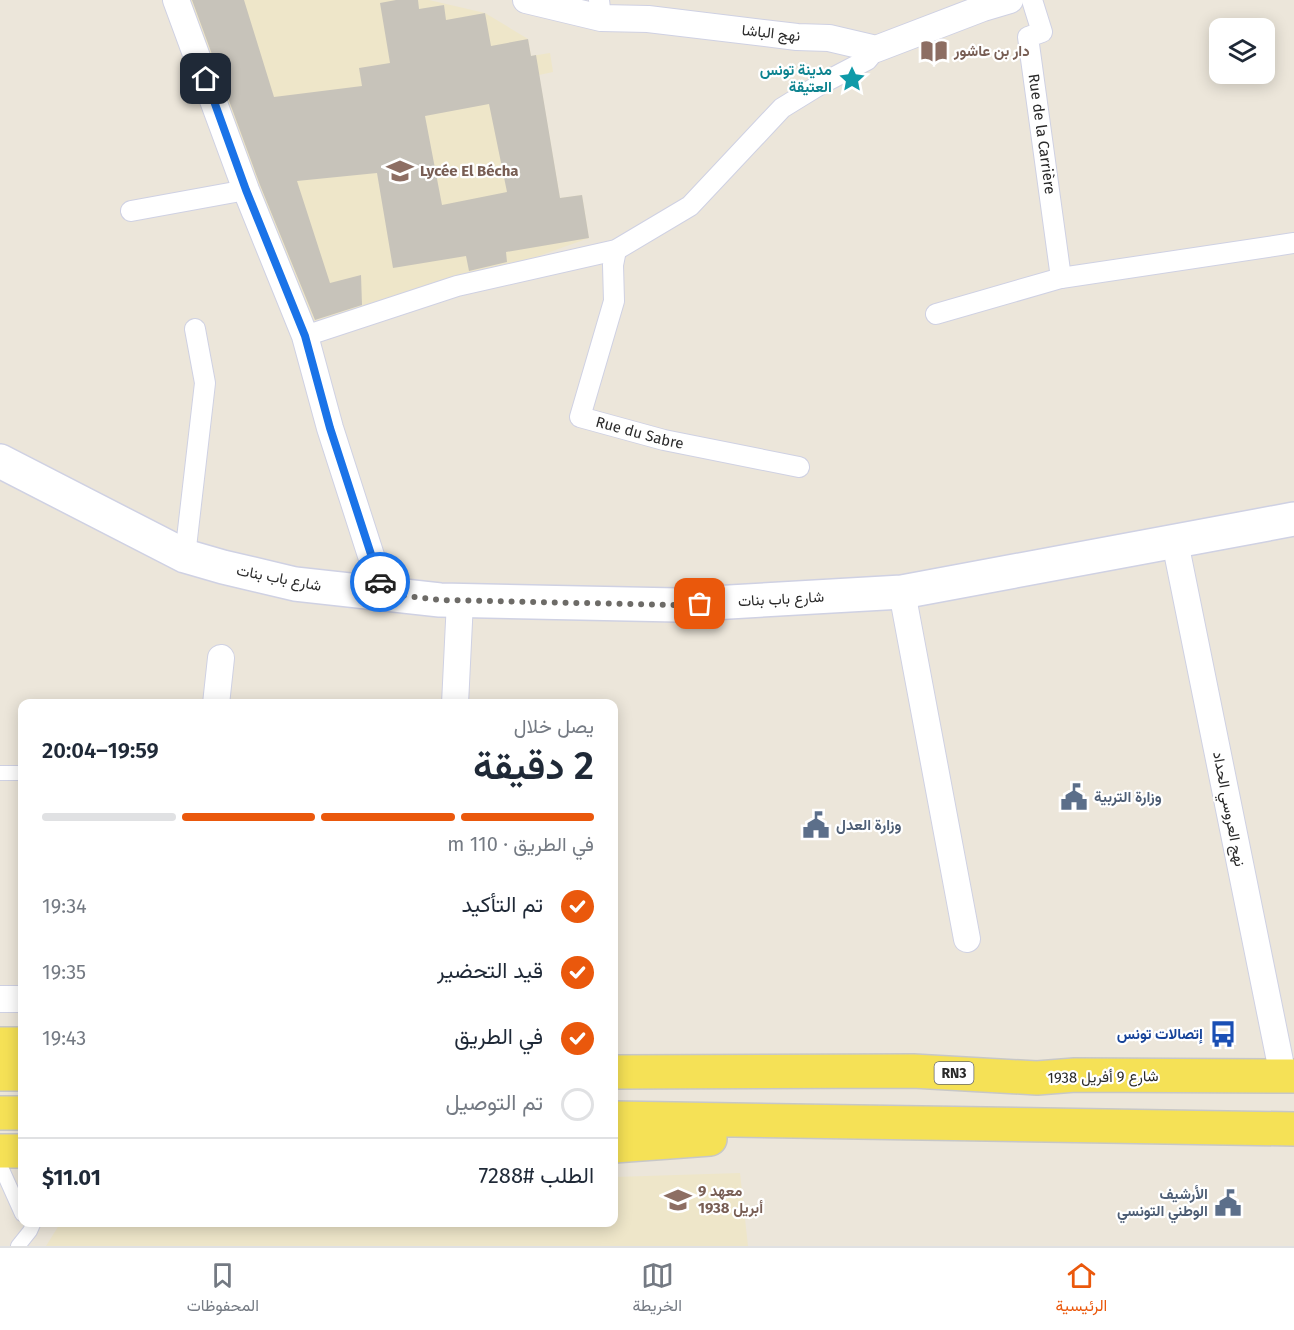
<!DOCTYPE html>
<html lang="ar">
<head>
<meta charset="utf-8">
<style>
  :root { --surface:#fff; --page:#f2f2f3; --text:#1f2937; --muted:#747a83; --line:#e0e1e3; --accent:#ea580c }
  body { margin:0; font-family:"Fira Sans",Vazirmatn,sans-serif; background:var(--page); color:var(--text); direction:rtl; height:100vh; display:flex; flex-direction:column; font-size:22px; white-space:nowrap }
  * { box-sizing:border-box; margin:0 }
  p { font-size:20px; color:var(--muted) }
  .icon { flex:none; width:33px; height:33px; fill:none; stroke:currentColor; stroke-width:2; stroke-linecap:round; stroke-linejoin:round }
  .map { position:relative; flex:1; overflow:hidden; direction:ltr }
  .details { position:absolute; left:18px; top:699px; width:600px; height:528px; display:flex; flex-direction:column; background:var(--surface); border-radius:12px; box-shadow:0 3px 15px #0003; direction:rtl }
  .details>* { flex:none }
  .tools { position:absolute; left:1209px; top:18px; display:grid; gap:12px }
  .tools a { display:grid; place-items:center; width:66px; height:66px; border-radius:12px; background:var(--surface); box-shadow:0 3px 15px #0003; font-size:30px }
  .pin { position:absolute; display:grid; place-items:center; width:51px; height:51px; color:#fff; margin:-26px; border-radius:12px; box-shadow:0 3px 9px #0006 }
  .courier { position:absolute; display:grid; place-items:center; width:60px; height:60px; margin:-30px; border:4px solid #1a73e8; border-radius:50%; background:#fff; color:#222; box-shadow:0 2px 8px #0007 }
  .head em { font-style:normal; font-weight:600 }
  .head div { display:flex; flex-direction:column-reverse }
  .head { display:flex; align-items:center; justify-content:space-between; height:102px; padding:0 24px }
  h1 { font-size:39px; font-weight:600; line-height:45px }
  .bar { display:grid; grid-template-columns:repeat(4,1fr); gap:9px 6px; align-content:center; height:72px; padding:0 24px }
  .bar i { height:8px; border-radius:4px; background:var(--line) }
  .bar .current { background:var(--accent) }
  .bar p { grid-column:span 4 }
  .line { display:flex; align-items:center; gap:15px; padding:0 24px; border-top:2px solid var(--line) }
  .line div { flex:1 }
  ol { padding:0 24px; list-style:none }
  li { display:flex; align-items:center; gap:18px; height:66px }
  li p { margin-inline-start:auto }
  li .icon { padding:6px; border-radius:50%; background:var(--accent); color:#fff; stroke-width:4 }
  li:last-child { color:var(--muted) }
  li i { width:33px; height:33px; border:3px solid var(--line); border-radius:50% }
  .tabs { display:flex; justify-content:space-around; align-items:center; height:84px; border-top:2px solid var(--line); background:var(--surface); font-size:16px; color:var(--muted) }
  .tabs a { display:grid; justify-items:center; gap:3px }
  .tabs .current { color:var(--accent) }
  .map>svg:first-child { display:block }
</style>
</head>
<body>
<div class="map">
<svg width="1294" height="1246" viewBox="0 0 1294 1246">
  <rect width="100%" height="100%" fill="#ece6da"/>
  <path fill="#eee6c9" d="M190 0H429L485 13 528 39 531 56 550 53 553 72 539 75 560 198 582 195 589 238 508 267 469 274 304 324 236 148Z
    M740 1173 748 1246H46L61 1222H614V1177Z"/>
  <path fill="#c7c3ba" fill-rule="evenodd" d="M192 0H244L274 97 362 86 359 68 390 63 380 3 396 0H418L419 9 444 5 446 20 485 13 491 46 528 39 531 56 536 55 560 198 582 195 589 238 506 252 507 262 469 271 466 256 393 268 377 173 297 181 330 283 361 275 362 305 315 320 260 185ZM489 104 507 192 442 205 425 116Z"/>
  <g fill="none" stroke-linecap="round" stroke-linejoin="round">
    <defs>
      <path id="service" d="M0 773H22
        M0 1165 22 1214
        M18 1246 30 1231 34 1222"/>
      <g id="pedestrian">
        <path d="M599 0 601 18"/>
        <path d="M131 211 246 190"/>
        <path id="s1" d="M616 250 613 265 614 301 580 417 664 440 799 467"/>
        <path d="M1061 278 1294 243"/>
        <path d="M936 314 1061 278 1028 37 1042 32 1032 0"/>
        <path d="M305 336 457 286 616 250 690 206 782 108 821 84 867 60 876 49"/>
        <path d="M185 556 205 383 195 329"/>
      </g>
      <path id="minor" d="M176 0 246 190 305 336 330 428 383 593
        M526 0 601 18 648 19 797 37 829 38 876 49 983 8 1010 0
        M1175 542 1283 1076
        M902 592 967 939
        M216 704 221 658
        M455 704 460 601
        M0 999H22"/>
      <path id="secondary" d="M0 461 185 556 223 567 295 584 440 600 677 605 902 592 1294 519"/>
      <path id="primary" d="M0 1044H22
        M614 1072 913 1071 1037 1078 1075 1075 1294 1076
        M0 1074H22
        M0 1113H22
        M614 1118 1294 1129
        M614 1146 710 1139
        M0 1151H22"/>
    </defs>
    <use href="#service" stroke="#cfd1e3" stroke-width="16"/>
    <use href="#pedestrian" stroke="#cfd1e3" stroke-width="22"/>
    <use href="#minor" stroke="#cfd1e3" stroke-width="28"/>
    <use href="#secondary" stroke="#cfd1e3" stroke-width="36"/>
    <use href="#primary" stroke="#c7c7c7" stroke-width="36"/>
    <use href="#service" stroke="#fff" stroke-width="14"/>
    <use href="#pedestrian" stroke="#fff" stroke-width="20"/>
    <use href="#minor" stroke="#fff" stroke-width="26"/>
    <use href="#secondary" stroke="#fff" stroke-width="33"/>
    <use href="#primary" stroke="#f5e156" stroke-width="33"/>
  </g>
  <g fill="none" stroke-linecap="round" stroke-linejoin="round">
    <path stroke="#6d6b67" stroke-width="6" stroke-dasharray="0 10.8" d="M380 582 383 593 440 600 677 605 700 604"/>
    <path stroke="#1a73e8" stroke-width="8" d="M206 79 246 190 305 336 330 428 380 582"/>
  </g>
  <defs>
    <symbol id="library-bare" viewBox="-9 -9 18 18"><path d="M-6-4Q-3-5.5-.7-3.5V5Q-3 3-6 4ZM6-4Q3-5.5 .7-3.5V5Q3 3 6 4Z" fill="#8d6e63" stroke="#fff" stroke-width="2.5" paint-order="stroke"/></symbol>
    <symbol id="sight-bare" viewBox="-9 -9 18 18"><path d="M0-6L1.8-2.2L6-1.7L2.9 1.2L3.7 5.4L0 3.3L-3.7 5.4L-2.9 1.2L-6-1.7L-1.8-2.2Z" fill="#0f9aa8" stroke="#fff" stroke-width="2.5" paint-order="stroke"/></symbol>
    <symbol id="school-bare" viewBox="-9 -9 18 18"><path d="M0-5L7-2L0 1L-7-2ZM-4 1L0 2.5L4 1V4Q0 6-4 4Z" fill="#8d6e63" stroke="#fff" stroke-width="2.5" paint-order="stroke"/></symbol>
    <symbol id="civic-bare" viewBox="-9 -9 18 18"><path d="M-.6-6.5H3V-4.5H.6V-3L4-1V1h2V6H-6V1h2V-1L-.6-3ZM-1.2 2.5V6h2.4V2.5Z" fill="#5c6f8a" stroke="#fff" stroke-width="2.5" paint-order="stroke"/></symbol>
    <symbol id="bus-bare" viewBox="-9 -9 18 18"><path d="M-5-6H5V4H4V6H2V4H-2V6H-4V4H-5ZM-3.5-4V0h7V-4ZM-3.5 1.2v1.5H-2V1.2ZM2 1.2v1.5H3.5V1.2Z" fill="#1a4fb4" stroke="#fff" stroke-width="2.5" paint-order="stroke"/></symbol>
  </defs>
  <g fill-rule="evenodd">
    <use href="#library-bare" x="915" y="32" width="38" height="38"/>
    <use href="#sight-bare" x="833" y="60" width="38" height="38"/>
    <use href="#school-bare" x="381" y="152" width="38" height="38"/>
    <use href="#civic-bare" x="1055" y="778" width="38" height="38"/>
    <use href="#civic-bare" x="797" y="806" width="38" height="38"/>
    <use href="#bus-bare" x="1204" y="1015" width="38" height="38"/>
    <use href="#school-bare" x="659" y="1181" width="38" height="38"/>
    <use href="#civic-bare" x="1209" y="1184" width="38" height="38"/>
  </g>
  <g text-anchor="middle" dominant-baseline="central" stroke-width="4.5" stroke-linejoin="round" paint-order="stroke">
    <rect fill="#fff" stroke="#696969" stroke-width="1.5" x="934.5" y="1062" width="39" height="22" rx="4.5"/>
    <g font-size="14" font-weight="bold" fill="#292929">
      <text x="954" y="1073">RN3</text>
    </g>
    <g font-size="15" fill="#292929" stroke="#fff">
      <text transform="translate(771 33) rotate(6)">نهج الباشا</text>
      <text transform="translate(1042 134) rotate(82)">Rue de la Carrière</text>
      <text stroke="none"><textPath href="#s1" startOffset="234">Rue du Sabre</textPath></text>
      <text transform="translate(279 578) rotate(11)">شارع باب بنات</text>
      <text transform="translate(781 599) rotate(-3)">شارع باب بنات</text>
      <text transform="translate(1229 809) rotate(79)">نهج العروسي الحداد</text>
      <text transform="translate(1103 1077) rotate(-1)">شارع 9 أفريل 1938</text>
    </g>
    <g font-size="15" font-weight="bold" fill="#785e54" stroke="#fff" text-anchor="start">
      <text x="954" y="51">دار بن عاشور</text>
      <text x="420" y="171">Lycée El Bécha</text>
      <text x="698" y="1191">معهد 9<tspan x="698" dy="17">أبريل 1938</tspan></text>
    </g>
    <g font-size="15" font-weight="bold" fill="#0d838f" stroke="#fff" text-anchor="end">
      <text x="832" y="70">مدينة تونس<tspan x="832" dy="17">العتيقة</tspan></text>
    </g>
    <g font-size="15" font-weight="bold" fill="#4e5e75" stroke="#fff" text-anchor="start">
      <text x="1094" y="797">وزارة التربية</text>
      <text x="836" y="825">وزارة العدل</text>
      <text x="1208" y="1194" text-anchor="end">الأرشيف<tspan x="1208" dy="17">الوطني التونسي</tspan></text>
    </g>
    <g font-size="15" font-weight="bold" fill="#164399" stroke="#fff" text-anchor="end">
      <text x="1203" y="1034">إتصالات تونس</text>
    </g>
  </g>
</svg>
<div class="tools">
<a><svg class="icon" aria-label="layers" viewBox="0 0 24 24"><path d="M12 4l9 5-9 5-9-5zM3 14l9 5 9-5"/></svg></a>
</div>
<div class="pin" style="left:700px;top:604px;background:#ea580c"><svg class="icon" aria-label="bag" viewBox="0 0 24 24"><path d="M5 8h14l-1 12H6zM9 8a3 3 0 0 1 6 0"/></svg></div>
<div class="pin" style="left:206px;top:79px;background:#1f2937"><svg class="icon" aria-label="home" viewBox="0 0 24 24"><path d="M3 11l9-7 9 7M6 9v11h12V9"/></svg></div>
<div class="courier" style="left:380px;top:582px"><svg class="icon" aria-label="car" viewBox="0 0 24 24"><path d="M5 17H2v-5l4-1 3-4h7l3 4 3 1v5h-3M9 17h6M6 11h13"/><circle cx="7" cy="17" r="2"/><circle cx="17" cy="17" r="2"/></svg></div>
<section class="details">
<div class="head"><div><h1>2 دقيقة</h1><p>يصل خلال</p></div><em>19:59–20:04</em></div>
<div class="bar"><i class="current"></i><i class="current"></i><i class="current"></i><i></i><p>في الطريق · 110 m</p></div>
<ol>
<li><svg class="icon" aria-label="check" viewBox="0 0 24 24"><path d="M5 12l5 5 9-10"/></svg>تم التأكيد<p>19:34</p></li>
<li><svg class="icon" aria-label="check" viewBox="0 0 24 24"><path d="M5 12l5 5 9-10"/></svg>قيد التحضير<p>19:35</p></li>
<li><svg class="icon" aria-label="check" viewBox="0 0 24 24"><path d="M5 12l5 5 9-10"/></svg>في الطريق<p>19:43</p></li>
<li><i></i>تم التوصيل</li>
</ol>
<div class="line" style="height:78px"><div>الطلب #7288</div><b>$11.01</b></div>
</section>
</div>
<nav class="tabs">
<a class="current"><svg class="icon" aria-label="home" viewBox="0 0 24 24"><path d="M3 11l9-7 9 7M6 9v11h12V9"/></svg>الرئيسية</a>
<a><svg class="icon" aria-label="map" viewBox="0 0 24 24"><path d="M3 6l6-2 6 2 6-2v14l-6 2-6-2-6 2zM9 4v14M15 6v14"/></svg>الخريطة</a>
<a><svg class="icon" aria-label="saved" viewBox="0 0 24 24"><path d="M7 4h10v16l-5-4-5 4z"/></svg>المحفوظات</a>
</nav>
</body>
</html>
